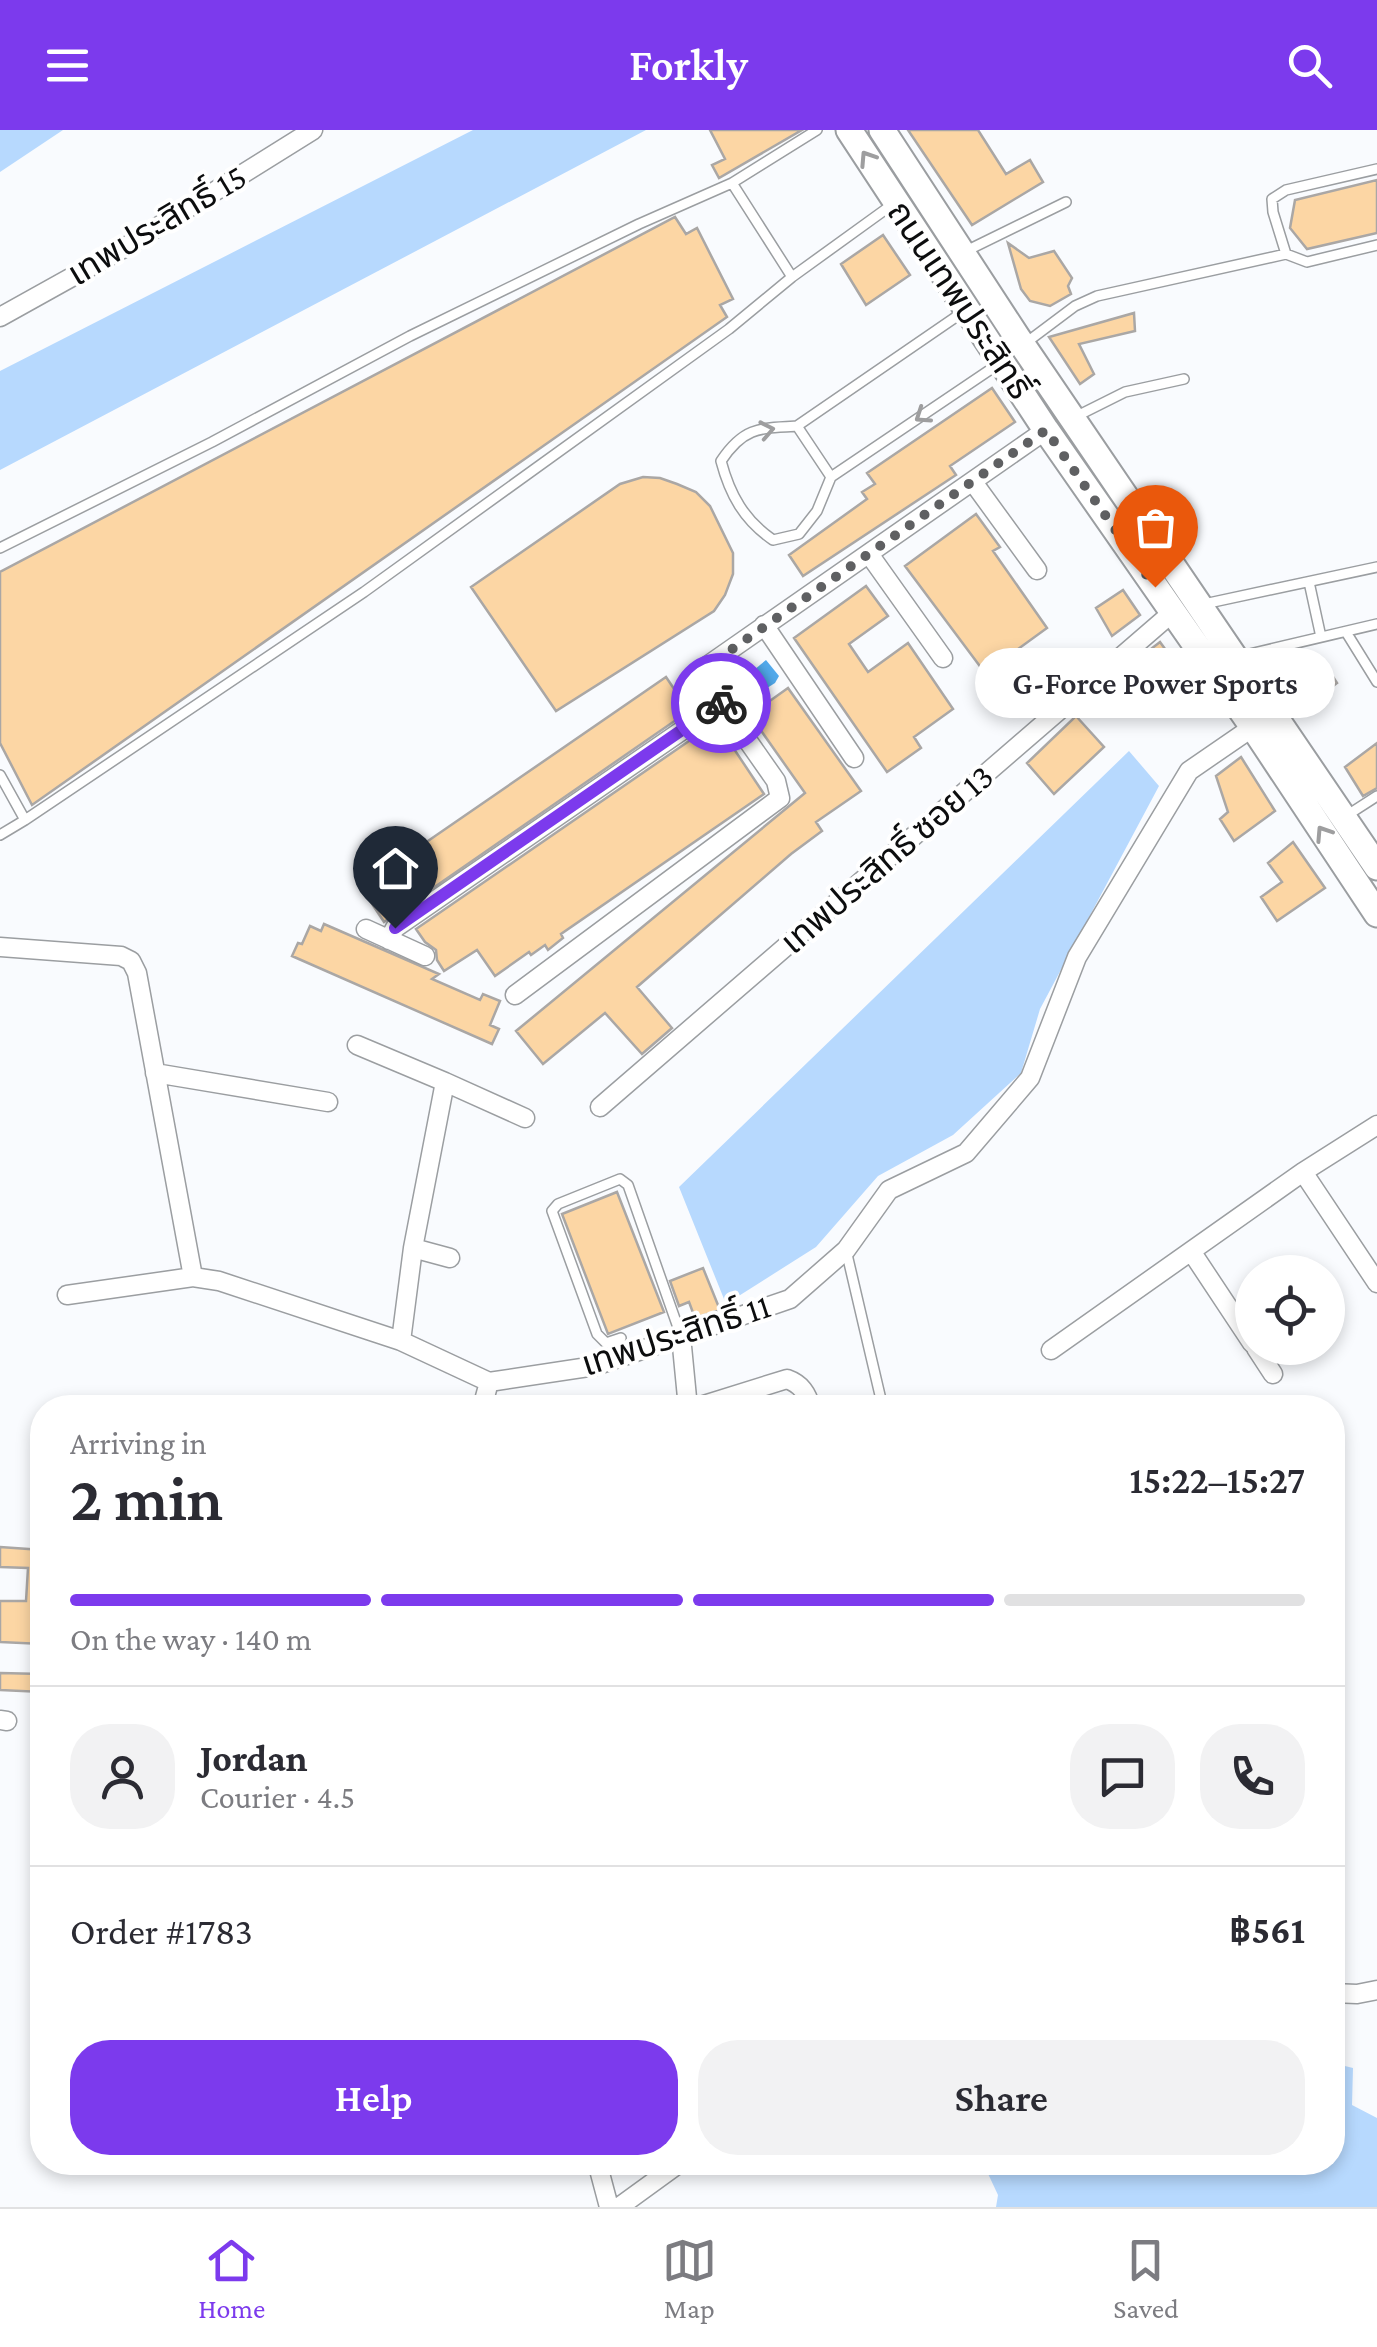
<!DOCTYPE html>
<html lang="en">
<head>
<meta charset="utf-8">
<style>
  :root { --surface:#fff; --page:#f2f2f3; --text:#2b2b33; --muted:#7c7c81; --line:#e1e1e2; --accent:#7c3aed }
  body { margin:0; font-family:"Crimson Pro","Noto Sans Thai",serif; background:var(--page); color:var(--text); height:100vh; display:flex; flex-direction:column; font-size:38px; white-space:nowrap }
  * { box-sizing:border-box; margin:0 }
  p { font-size:32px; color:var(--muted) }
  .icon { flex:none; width:55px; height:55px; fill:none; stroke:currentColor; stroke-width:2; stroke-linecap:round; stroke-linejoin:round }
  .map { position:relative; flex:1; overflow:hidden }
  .side { position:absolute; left:30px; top:1265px; width:1315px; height:780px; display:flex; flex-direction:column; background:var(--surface); border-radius:40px; box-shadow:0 5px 15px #0003 }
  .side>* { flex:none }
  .tools { position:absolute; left:1235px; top:1125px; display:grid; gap:20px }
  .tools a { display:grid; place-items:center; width:110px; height:110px; border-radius:50%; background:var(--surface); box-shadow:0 5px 15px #0003; font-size:50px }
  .pin { position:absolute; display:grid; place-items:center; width:85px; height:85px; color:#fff; margin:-102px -42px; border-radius:50% 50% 50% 0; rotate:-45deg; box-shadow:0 0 10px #0007 }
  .pin .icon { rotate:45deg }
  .courier { position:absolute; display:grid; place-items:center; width:100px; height:100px; margin:-50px; border:8px solid #7c3aed; border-radius:50%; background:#fff; color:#222; box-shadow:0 2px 12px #0007 }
  .bubble { position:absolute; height:70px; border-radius:35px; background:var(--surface); box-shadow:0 5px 15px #0003; font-size:32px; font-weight:600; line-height:70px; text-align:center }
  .headline em { font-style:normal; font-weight:600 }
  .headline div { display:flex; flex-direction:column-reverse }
  .headline { display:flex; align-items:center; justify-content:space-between; height:170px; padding:0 40px }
  h1 { font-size:65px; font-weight:600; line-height:75px }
  .bar { display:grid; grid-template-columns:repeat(4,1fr); gap:15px 10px; align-content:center; height:120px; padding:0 40px }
  .bar i { height:12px; border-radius:8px; background:var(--line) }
  .bar .current { background:var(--accent) }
  .bar p { grid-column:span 4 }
  .line { display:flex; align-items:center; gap:25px; padding:0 40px; border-top:2px solid var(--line) }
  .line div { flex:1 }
  .round { display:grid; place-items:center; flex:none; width:105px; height:105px; border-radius:40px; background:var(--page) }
  .action { display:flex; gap:20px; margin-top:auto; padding:20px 40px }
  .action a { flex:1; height:115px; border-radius:40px; background:var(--accent); color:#fff; font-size:40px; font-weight:600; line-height:115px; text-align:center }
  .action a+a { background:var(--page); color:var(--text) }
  header { display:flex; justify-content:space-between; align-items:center; height:130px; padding:0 40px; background:var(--accent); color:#fff; font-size:45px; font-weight:600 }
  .dock { display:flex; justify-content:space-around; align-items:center; height:140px; border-top:2px solid var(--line); background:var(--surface); font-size:28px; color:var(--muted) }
  .dock a { display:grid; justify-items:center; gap:5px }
  .dock .current { color:var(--accent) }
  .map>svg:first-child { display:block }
</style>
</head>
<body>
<header><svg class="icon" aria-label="menu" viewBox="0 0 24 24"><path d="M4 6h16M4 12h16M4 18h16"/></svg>Forkly<svg class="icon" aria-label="search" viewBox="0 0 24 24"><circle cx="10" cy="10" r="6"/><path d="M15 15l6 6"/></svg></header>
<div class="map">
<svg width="1377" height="2077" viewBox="0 0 1377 2077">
  <rect width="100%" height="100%" fill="#f9fbfe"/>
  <path fill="#b7d9fe" d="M0 0H63L0 42Z
    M473 0H646L0 340V241Z
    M1129 621 1159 656 1040 879 1021 943 953 1005 878 1046 816 1117 726 1174 679 1057Z
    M1333 1933 1353 1938 1352 1975 1377 1988V2077H996L998 2065 983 2033 1332 2032Z"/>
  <path fill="#51a9eb" d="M766 530 779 546 775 553 756 565 750 556 749 544Z"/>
  <path fill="#fcd6a4" stroke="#aaa7a5" stroke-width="2.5" d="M710 0H802L719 48 712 35 725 29Z
    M908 0H978L1006 44 1030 30 1043 52 972 95Z
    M1377 50V103L1307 119 1290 98 1295 70Z
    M675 87 686 104 697 98 733 169 720 175 727 187 32 675 0 613V442Z
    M883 105 910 145 866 175 841 134Z
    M1008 113 1029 128 1054 121 1072 148 1068 156 1071 164 1050 176 1030 171 1021 159Z
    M1134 183 1135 201 1079 214 1094 244 1080 254 1049 207Z
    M992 258 1015 292 950 336 956 345 803 446 789 425 867 369 862 362 875 354 867 343Z
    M643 347 660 348 677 354 696 362 710 376 733 423V444L725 465 714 481 556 581 471 457 620 354Z
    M976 384 1000 417 993 421 1047 498 985 543 905 436Z
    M866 456 888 486 849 514 868 542 908 513 953 579 914 607 921 618 887 642 794 508Z
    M1123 460 1140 485 1112 506 1096 478Z
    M1160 512 1181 541 1159 557 1138 529Z
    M1321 528 1337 553 1306 577 1287 552Z
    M737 546 756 573 743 582 724 555Z
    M666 547 689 581 384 792 361 757Z
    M788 558 861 661 816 692 822 701 791 724 637 857 672 898 642 924 605 883 543 934 516 901 805 663 750 585Z
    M1076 586 1104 617 1054 664 1027 633Z
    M720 598 764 664 561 804 563 808 548 820 545 815 531 825 529 822 495 846 477 820 444 841 437 830 436 820 425 812 416 799 705 600 709 605Z
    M1377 613V658L1363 666 1345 637Z
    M1241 627 1275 681 1234 711 1220 689 1228 682 1216 646Z
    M1293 712 1325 758 1277 791 1261 767 1282 752 1268 733Z
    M324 794 439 844 432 849 480 870 483 864 500 871 490 895 499 899 492 914 292 826 298 813 302 814 310 796 321 801Z
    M617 1062 664 1182 608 1204 562 1084Z
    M703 1138 720 1180 695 1188 689 1172 679 1176 670 1151Z
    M0 1417 42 1420V1514L0 1512V1471H26L28 1438 0 1437Z
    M0 1543 42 1544V1562L0 1560Z"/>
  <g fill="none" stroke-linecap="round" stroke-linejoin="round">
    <defs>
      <path id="service" d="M732 53 792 147
        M964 122 1066 72
        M1286 124 1273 82 1272 69 1286 60 1377 39
        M966 180 797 296C758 298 743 298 721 331 730 365 744 390 773 410L799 404 817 381 831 347 1000 233
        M1023 215 1075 176 1097 166 1286 124 1307 132 1377 115
        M1075 287 1125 262 1184 249
        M797 296 831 347
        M0 418 212 312 410 206 639 94 732 53 817 0
        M1309 452 1321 507
        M1204 474 1377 437
        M1346 502 1377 552
        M1237 527 1377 494
        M0 645 25 690 0 705
        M1346 686 1377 666
        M25 690 364 462 729 199 792 147 893 74
        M846 1120 883 1278
        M621 1208 606 1213 597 1204 552 1081 558 1074 620 1049 628 1055 681 1206"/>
      <path id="minor" d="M0 187 124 118 313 0
        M973 352 1037 440
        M869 424 943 528
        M764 495 854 628
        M366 799 425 826
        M389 810 395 798 722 573
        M0 817 121 826 131 831 137 843 193 1147
        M515 865 780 668 776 651 706 551 707 536 1046 300
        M357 915 445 952
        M155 943 328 972
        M600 977 1173 482
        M1303 1042 1377 1153
        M413 1118 450 1128
        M1191 1121 1252 1213
        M67 1165 193 1147 219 1151 401 1211 489 1252 595 1236 790 1169 846 1120 889 1060 966 1023 1030 948 1077 827 1189 641 1253 597
        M681 1206 688 1278
        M401 1211 413 1118 445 952 525 988
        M1256 1218 1273 1244
        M1051 1220 1303 1042 1377 995
        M482 1278 489 1252
        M694 1278 787 1249C801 1254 807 1263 811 1278
        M0 1590 7 1591
        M1332 1863 1357 1864 1377 1860
        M597 2032 609 2077
        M619 2077 681 2032"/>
      <path id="secondary" d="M849 0 1046 300 1253 597 1377 784
        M882 0 1017 207 1377 737"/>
    </defs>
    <use href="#service" stroke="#9b9ea1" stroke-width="12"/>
    <use href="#minor" stroke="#9b9ea1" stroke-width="21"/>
    <use href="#secondary" stroke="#9b9ea1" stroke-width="29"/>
    <use href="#service" stroke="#fff" stroke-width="9"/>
    <use href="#minor" stroke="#fff" stroke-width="18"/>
    <use href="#secondary" stroke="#fff" stroke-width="25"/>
  </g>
  <defs><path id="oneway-chevron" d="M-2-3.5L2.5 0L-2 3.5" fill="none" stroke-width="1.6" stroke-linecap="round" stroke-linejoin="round" transform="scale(2.5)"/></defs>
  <g stroke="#9e9e9f">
    <use href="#oneway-chevron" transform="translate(867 28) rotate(-123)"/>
    <use href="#oneway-chevron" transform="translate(922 286) rotate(146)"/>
    <use href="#oneway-chevron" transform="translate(767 300) rotate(-11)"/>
    <use href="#oneway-chevron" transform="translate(1323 703) rotate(-123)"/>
  </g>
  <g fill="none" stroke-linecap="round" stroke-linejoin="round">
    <path stroke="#5f6062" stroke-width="10" stroke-dasharray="0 18" d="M721 573 706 552 708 536 1046 300 1155 457"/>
    <path stroke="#7c3aed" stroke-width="12" d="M395 798 721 573"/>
  </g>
  <g text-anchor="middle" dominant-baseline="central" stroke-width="8" stroke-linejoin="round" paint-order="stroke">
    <g font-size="35" fill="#0c0d0e" stroke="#fff">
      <text transform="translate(157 95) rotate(-31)">เทพประสิทธิ์ 15</text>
      <text transform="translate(960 170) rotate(56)">ถนนเทพประสิทธิ์</text>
      <text transform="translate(887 729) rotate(-41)">เทพประสิทธิ์ ซอย 13</text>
      <text transform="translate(676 1205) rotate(-18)">เทพประสิทธิ์ 11</text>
    </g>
  </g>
</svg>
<div class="tools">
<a><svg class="icon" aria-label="locate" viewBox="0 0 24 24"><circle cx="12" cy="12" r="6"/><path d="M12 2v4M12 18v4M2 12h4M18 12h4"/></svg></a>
</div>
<div class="pin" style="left:1155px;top:457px;background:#ea580c"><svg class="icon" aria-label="bag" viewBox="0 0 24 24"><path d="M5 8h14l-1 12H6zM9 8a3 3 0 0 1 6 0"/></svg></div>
<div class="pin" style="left:395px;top:798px;background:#1f2937"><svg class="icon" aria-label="home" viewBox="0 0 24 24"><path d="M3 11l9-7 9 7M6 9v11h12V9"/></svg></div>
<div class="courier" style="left:721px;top:573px"><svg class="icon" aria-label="bike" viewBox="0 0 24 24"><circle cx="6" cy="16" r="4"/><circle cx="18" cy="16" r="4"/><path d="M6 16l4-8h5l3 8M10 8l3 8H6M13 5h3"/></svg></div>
<div class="bubble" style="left:975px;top:518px;width:360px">G-Force Power Sports</div>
<section class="side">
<div class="headline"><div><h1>2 min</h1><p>Arriving in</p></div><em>15:22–15:27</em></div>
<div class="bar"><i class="current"></i><i class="current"></i><i class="current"></i><i></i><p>On the way · 140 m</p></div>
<div class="line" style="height:180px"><a class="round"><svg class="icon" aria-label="person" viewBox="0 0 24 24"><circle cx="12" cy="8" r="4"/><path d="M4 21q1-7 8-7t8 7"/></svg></a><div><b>Jordan</b><p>Courier · 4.5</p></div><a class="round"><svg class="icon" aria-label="chat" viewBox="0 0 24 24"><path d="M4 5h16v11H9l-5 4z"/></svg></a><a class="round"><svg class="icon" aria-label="phone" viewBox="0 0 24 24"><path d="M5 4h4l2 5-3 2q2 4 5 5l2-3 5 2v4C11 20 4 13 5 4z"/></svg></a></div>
<div class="line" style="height:130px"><div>Order #1783</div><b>฿561</b></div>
<div class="action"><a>Help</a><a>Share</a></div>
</section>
</div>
<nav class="dock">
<a class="current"><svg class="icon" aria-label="home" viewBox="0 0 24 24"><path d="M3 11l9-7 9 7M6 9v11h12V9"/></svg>Home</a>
<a><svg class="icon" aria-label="map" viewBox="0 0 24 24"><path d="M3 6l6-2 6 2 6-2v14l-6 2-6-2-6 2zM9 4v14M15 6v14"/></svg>Map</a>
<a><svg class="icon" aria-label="saved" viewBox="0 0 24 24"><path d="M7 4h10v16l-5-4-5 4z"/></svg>Saved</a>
</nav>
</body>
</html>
